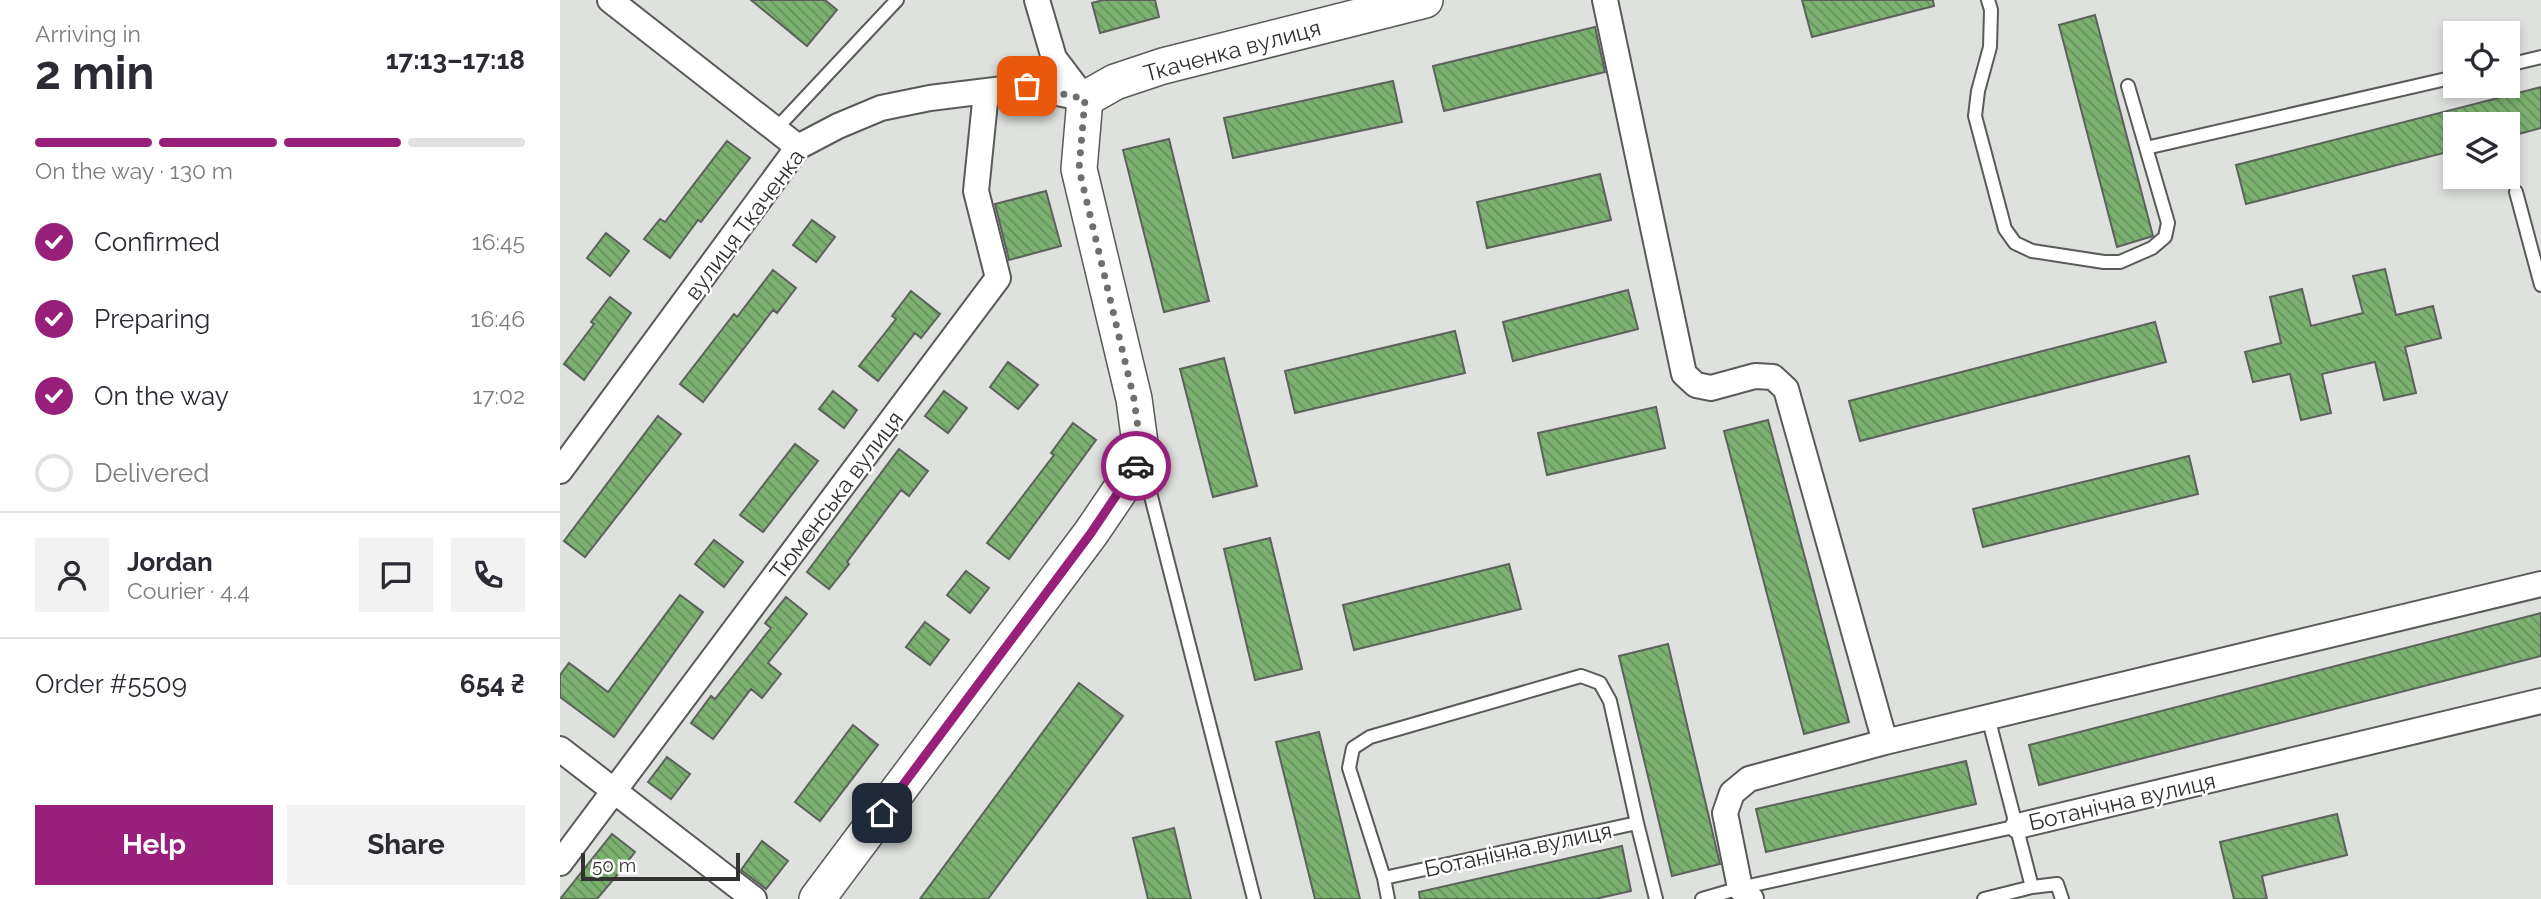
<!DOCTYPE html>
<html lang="en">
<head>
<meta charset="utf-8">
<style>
  :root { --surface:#fff; --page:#f2f2f3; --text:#2b2b33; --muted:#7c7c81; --line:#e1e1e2; --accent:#981f7a }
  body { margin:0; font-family:Raleway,sans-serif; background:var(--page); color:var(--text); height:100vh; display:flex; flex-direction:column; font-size:26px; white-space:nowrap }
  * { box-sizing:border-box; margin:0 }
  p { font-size:23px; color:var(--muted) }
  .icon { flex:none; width:38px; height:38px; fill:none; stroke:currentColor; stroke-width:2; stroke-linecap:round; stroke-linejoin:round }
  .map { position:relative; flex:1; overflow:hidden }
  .panel { display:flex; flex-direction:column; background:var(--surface); width:560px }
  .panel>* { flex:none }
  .fabs { position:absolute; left:1883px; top:21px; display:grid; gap:14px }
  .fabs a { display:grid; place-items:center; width:77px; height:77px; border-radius:0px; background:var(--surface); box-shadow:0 4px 10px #0003; font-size:35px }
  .scale { position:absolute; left:21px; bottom:18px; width:159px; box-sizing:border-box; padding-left:7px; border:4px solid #323331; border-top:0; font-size:19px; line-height:24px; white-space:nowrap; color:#323331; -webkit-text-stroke:5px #fff; paint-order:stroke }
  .pin { position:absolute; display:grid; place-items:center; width:60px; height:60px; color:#fff; margin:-30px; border-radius:14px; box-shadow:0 4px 10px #0006 }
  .courier { position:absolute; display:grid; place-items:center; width:70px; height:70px; margin:-35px; border:5px solid #981f7a; border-radius:50%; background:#fff; color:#222; box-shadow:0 2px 9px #0007 }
  .overview em { font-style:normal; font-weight:700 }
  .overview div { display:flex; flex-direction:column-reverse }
  .overview { display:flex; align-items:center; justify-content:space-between; height:119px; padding:0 35px }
  h1 { font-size:46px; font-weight:700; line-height:52px }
  .bar { display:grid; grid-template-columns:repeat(4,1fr); gap:10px 7px; align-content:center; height:84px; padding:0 35px }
  .bar i { height:9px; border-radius:5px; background:var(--line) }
  .bar .current { background:var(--accent) }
  .bar p { grid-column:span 4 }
  .line { display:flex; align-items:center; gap:18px; padding:0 35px; border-top:2px solid var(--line) }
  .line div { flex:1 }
  .round { display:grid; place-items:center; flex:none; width:74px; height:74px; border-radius:0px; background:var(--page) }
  ol { padding:0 35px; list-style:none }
  li { display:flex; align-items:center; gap:21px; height:77px }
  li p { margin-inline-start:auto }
  li .icon { padding:7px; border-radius:50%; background:var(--accent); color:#fff; stroke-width:4 }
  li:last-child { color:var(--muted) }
  li i { width:38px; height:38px; border:4px solid var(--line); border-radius:50% }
  .cta { display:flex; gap:14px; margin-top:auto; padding:14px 35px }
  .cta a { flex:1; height:80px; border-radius:0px; background:var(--accent); color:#fff; font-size:28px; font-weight:700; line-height:80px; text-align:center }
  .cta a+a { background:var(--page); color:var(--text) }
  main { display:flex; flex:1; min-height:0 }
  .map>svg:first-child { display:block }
</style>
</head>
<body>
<main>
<section class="panel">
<div class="overview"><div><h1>2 min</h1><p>Arriving in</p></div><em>17:13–17:18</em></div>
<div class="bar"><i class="current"></i><i class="current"></i><i class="current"></i><i></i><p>On the way · 130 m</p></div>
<ol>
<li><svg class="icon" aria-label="check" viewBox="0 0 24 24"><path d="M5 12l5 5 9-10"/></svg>Confirmed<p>16:45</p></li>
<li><svg class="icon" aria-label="check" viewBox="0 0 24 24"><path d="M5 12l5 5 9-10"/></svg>Preparing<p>16:46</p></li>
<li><svg class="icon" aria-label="check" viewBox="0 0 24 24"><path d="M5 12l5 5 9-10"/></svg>On the way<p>17:02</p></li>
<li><i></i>Delivered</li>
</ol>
<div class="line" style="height:126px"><a class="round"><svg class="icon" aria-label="person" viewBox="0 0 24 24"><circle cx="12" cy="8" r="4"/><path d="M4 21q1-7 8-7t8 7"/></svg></a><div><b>Jordan</b><p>Courier · 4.4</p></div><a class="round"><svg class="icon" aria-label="chat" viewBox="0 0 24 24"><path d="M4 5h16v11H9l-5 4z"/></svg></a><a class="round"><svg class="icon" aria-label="phone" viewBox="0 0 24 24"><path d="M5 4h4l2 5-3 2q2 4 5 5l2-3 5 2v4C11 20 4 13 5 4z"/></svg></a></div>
<div class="line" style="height:91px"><div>Order #5509</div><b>654 ₴</b></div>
<div class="cta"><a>Help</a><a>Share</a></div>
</section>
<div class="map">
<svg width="1981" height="899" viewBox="0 0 1981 899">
  <defs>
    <pattern id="building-back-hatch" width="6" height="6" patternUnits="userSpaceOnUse" patternTransform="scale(1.75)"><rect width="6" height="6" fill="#7cb171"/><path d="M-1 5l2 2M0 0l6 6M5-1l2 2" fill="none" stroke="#66915d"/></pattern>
  </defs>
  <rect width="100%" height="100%" fill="#dee1dd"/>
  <path fill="url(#building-back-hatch)" stroke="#5e615d" stroke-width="2" d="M191 0H265L277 10 247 46Z
    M543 0H595L599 17 540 33 532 3Z
    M1242 0H1373L1374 6 1252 37Z
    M1535 15 1593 236 1557 247 1499 25Z
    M1035 27 1045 72 884 111 873 66Z
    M833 81 842 122 673 158 664 118Z
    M1981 87V128L1948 137V124H1895V150L1686 204 1676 165Z
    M609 139 649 301 604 312 563 150Z
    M167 141 190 158 141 222 138 220 110 258 84 239 100 219 105 222Z
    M1040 174 1051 220 927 248 917 202Z
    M486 191 501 246 449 260 435 204Z
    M252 220 275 237 256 262 233 245Z
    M46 233 69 251 50 276 27 258Z
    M1825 269 1836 315 1873 306 1881 338 1845 347 1856 393 1824 400 1815 362 1762 374 1771 413 1741 420 1730 374 1693 382 1685 352 1721 343 1710 297 1742 289 1751 326 1803 313 1793 276Z
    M213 270 236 288 217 313 213 310 143 402 120 384 174 314 177 317Z
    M1068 290 1078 329 953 361 943 322Z
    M351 291 380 314 361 338 355 333 318 381 299 366 336 319 332 316Z
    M50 297 71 313 24 380 4 364 34 324 31 322Z
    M1595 322 1606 362 1300 441 1289 401Z
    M895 331 905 373 735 413 725 371Z
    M664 358 697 486 653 497 620 369Z
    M448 362 478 385 458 409 430 387Z
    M273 391 297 410 284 428 259 409Z
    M384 391 407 408 388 433 365 416Z
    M1096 407 1105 448 987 475 978 433Z
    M98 416 121 434 25 557 4 541Z
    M1208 420 1289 722 1244 734 1164 431Z
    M513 423 536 440 449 559 427 543 494 455 491 453Z
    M235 444 258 461 203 532 180 515Z
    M339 449 368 471 349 496 341 490 287 562 289 564 269 589 247 572Z
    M1629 456 1638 494 1423 547 1413 509Z
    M710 538 742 669 695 680 664 549Z
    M154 540 183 562 164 587 135 564Z
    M949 564 961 609 794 650 783 605Z
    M406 571 429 588 410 613 387 595Z
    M120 595 143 612 54 737 0 697V675L9 663 48 692Z
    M226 597 247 614 208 663 221 674 202 698 191 689 153 739 131 723 151 696 155 699 211 628 205 623Z
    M1981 613V656L1479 785 1469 745Z
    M365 622 389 640 370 665 346 647Z
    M1108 644 1160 864 1112 876 1059 656Z
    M519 683 563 716 428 899H360Z
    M293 725 318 745 260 821 235 802Z
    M759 732 800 899H755L716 742Z
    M107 757 130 774 111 799 88 782Z
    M1406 761 1416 804 1206 852 1196 809Z
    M1777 814 1787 855 1702 876 1707 899H1674L1660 842Z
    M614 828 631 899H588L573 838Z
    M52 834 75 852 58 874 37 899H0Z
    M202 841 228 861 206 889 181 870Z
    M1062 846 1071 891 1035 899H860L859 892Z"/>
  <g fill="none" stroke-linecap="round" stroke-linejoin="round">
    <defs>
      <path id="lane" d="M1428 0 1431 10 1430 47 1418 91 1415 116 1445 229 1455 243 1472 251 1544 262H1560L1592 248 1605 237 1608 223 1568 86
        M1948 65 1981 57
        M215 130 337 0
        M1586 148 1895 77
        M1956 192 1981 285
        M583 465 694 899
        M1428 717 1472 887 1497 884 1502 899
        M824 878 789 768 793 748 810 737 1021 676 1040 683 1050 701 1077 823
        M828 899 824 878 1077 823 1096 899
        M1142 899 1180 888 1458 826
        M1424 899 1472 887"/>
      <path id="street" d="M50 0 238 147
        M477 0 494 58 525 99
        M1045 0 1124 374 1136 385 1151 388 1195 376 1213 377 1226 389 1325 742
        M0 471 238 147 278 126 321 108 370 98 467 86 525 99
        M0 749 194 899
        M1458 826 1981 701
        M0 863 438 278 416 191 426 92
        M1191 899 1180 888 1165 813 1172 793 1189 779 1325 742 1981 584"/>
      <path id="secondary" d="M257 899 531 533 582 458 574 399 519 169 525 99 555 82 603 66 865 0"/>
    </defs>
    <use href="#lane" stroke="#585b57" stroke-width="16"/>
    <use href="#street" stroke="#585b57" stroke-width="28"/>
    <use href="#secondary" stroke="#585b57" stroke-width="38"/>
    <use href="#lane" stroke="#fff" stroke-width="12"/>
    <use href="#street" stroke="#fff" stroke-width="24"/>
    <use href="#secondary" stroke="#fff" stroke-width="35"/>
  </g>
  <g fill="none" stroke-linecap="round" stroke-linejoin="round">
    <path stroke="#6e706d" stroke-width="7" stroke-dasharray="0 12.6" d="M467 86 525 99 519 169 574 399 582 457 576 466"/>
    <path stroke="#981f7a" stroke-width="9" d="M322 813 531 533 576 466"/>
  </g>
  <g text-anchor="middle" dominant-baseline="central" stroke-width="5" stroke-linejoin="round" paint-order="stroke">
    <g font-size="23" fill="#323331" stroke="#fff">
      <text transform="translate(672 50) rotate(-15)">Ткаченка вулиця</text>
      <text transform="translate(184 224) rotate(-53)">вулиця Ткаченка</text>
      <text transform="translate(276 495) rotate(-53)">Тюменська вулиця</text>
      <text transform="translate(1562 801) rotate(-13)">Ботанічна вулиця</text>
      <text transform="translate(958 849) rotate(-12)">Ботанічна вулиця</text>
    </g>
  </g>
</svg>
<div class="fabs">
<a><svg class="icon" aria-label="locate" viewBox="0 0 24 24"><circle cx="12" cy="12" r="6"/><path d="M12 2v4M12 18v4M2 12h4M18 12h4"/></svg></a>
<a><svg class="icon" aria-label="layers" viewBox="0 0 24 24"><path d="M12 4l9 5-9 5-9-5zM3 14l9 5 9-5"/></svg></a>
</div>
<div class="scale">50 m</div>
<div class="pin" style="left:467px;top:86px;background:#ea580c"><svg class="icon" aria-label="bag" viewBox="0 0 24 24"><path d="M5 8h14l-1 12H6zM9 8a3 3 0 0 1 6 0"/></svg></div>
<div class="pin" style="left:322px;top:813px;background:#1f2937"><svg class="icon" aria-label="home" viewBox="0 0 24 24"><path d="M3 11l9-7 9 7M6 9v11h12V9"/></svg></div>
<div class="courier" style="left:576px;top:466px"><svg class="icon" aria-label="car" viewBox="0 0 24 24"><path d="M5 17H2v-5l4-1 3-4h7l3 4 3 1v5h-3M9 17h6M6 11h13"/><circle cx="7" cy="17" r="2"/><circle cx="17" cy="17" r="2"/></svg></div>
</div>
</main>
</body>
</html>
